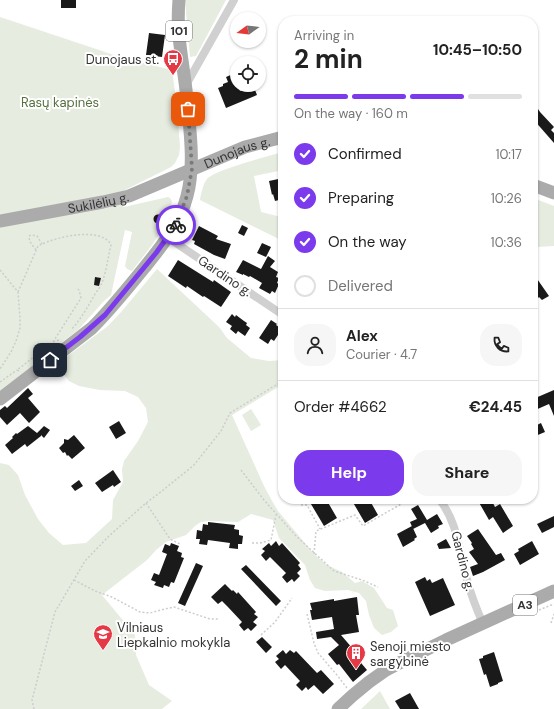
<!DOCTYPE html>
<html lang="en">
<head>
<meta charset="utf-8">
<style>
  :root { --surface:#fff; --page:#f6f6f6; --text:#222; --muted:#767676; --line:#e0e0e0; --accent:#7c3aed }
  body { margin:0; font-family:"DM Sans",sans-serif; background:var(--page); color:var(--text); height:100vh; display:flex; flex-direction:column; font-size:15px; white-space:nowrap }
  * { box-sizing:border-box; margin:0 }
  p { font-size:13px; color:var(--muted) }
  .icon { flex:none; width:22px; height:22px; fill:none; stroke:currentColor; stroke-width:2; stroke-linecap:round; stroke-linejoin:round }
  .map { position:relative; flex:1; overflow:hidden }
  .side { position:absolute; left:278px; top:16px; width:260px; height:488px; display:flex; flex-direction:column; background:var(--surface); border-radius:16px; box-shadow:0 1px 3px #0004 }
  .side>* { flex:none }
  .needle { width:26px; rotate:255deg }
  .fabs { position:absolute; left:230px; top:12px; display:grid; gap:8px }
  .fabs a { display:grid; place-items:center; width:36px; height:36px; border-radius:50%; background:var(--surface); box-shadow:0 1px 3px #0004; font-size:20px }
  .pin { position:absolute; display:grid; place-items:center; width:34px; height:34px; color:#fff; margin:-17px; border-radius:8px; box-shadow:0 2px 6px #0006 }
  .courier { position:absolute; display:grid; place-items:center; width:40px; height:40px; margin:-20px; border:3px solid #7c3aed; border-radius:50%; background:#fff; color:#222; box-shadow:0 1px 5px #0007 }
  .headline em { font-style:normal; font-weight:700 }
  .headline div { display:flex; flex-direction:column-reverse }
  .headline { display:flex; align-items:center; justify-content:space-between; height:68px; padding:0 16px }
  h1 { font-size:26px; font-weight:700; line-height:30px }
  .bar { display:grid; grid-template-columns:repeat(4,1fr); gap:6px 4px; align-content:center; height:48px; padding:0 16px }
  .bar i { height:5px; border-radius:3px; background:var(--line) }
  .bar .on { background:var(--accent) }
  .bar p { grid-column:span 4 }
  .line { display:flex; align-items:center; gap:10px; padding:0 16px; border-top:1px solid var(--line) }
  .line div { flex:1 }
  .round { display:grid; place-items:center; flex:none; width:42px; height:42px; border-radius:16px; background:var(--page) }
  ol { padding:0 16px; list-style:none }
  li { display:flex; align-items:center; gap:12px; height:44px }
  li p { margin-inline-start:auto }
  li .icon { padding:4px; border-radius:50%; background:var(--accent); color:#fff; stroke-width:4 }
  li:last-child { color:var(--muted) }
  li i { width:22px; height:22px; border:2px solid var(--line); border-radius:50% }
  .primary-button { display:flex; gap:8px; margin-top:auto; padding:8px 16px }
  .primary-button a { flex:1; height:46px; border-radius:16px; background:var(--accent); color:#fff; font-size:16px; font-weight:700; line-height:46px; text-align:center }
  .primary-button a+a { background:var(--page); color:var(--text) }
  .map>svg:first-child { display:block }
</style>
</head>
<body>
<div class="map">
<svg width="554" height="709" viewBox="0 0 554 709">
  <rect width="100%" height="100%" fill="#fff"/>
  <path fill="#e6ecdf" d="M185 0H226L196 56 190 57Z
    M0 17 123 58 172 70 177 107 180 147 179 155 175 163 171 167 125 190 113 194 0 215Z
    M283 152V170L254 176 261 212 281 217 283 216V241L200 200C201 194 203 184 207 179 215 170 269 156 283 152Z
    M168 197 170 198 172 201C168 228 148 250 132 271L127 269 125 266 132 232 125 230 111 295 103 302 79 329 0 391V225L120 204 124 207Z
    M533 198 554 206V246L537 247 533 249Z
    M157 269 219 327 227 338 251 358 269 361 283 360V384L232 415 264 486 271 499 278 511 314 554 327 565 342 572 355 583 362 581 374 588 387 608 393 610 398 626 391 632 382 635 374 628 369 615 366 601 359 593 348 590 325 591 315 588 310 580 305 565 279 538 273 520 251 514 238 522 208 521 201 522 196 525 186 535 166 542 156 550 147 560 102 595 135 635 136 655 149 685 172 701 162 709H0V463L9 465 18 475 25 495 38 519 49 533 63 545 86 543 112 519 113 500 123 482 122 469 124 461 138 441 148 422 146 408 138 397 125 391 100 390 79 386 69 381 65 376 62 367 65 358 108 326 122 311Z
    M251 409 261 425 251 431 242 415Z
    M380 691 390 709H361Z"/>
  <path fill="#1a1a1a" d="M61 0H76V8H61Z
    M149 33 165 35 162 57 146 55Z
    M233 74 240 91 253 85 257 95 226 108 218 88 223 86V84L228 82 226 77Z
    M538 109 540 112 554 127 551 130 554 133V143L533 119V112Z
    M283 178V199L275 201 273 194 272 195 269 181Z
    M153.5 219a4.5 4.5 0 1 1 9 0a4.5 4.5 0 1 1-9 0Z
    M242 225 248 228 244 236 238 233Z
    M199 226 218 236 216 239 231 244 225 259 214 255 194 244 195 241 192 240Z
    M262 243 271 247 266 257 257 253Z
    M268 256 275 261 270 267 278 272 276 277 279 278 277 283 279 284 275 293 272 291 270 294 259 288 262 283 250 276 249 277 243 274V275L236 272 243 260 261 269Z
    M178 260 213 282 214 280 231 292 221 307 204 296 203 297 187 286 186 288 168 276Z
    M533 273 549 296 542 300 539 297 537 299 533 293Z
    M95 277 101 278 99 286 94 285Z
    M232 314 235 317 236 315 244 321 247 323 246 325 250 328 245 336 238 331 236 334 230 329 232 326 226 322Z
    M271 320 277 324 276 325 282 329 274 341 271 339 268 344 259 338Z
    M28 388 33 394 28 398 40 412 29 423 20 413 7 425 0 417V410L5 406 7 408Z
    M554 390V416L549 404 533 411V399Z
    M119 421 126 433 116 439 109 427Z
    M541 423 545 432 533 437V427Z
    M28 426 37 433 44 426 50 430 44 438 41 435V436L27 447 25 444 12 454 5 445 13 438 12 437 16 433 17 434Z
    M74 435 85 448 72 459 68 455 67 456 65 452 63 453 59 448 64 443V439L68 440Z
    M113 470 121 482 114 487 113 485 102 492 95 483Z
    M79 480 83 486 75 491 71 486Z
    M308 499H326L337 518 324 526Z
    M351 499H369L378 515 365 523Z
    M477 499H491L495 507 500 504 513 526 503 533 493 517 489 520Z
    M418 505 427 520 437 514 443 524 438 526 439 528 431 533 425 523 413 529 410 522 417 519 411 509Z
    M554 516V527L542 533 537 524Z
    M208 522 235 525 234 529 239 530V535L243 536 242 544H238V549L229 548 230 543 208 540 207 545 199 544 200 539H196L197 530 202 531 203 524 208 525Z
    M412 526 417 537 414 539 415 540 403 547 397 534Z
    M478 529 496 555 501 553 505 560 483 572 473 576 470 567 478 564 469 552 474 549 471 544 472 543 467 536Z
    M446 539 451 548 439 549 437 544Z
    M276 541 279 546 282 543 300 563 298 565 301 569 297 573 300 576 294 582 292 579 287 583 282 577 286 573 270 557 266 561 261 555 265 551 262 549 269 543 271 546Z
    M532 541 539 554 520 565 514 554 519 551 518 549Z
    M171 543 179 546 177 551 182 553 181 557 184 558 174 583 171 582 169 587 164 585 163 588 154 585 156 582 151 580 154 573 159 575 167 554 162 552 165 544 170 546Z
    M196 563 203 566 185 606 178 603Z
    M246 565 281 601 276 606 241 569Z
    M425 577 427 581 430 579 432 583 443 578 455 605 430 616 415 582Z
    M225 584 232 591 233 590 237 594 238 592 256 612 254 614 258 617 253 622 257 625 251 631 248 628 244 631 239 625 242 622 227 606 222 601 218 604 211 597Z
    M357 597 359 615H356L359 632 341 635 353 649 351 651 367 670 353 682 339 664 337 665 328 654 339 645 331 637 317 639 316 632 334 629 332 617 312 620 310 610H312L310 603 334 599V601Z
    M262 637 272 647 266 653 256 642Z
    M283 650 286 654 290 650 294 653 296 651 317 673 321 670 334 684 323 694 314 685 308 690 306 687 302 691 296 685 300 681 285 665 281 669 275 662 279 659 276 656Z
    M494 652 503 681 498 683V684L490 687 486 674 484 675 479 659 483 658V656Z
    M410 693 419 709H400L395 701Z"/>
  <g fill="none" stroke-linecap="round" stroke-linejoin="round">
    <path stroke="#cdcdcd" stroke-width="1.5" stroke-dasharray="2 2" stroke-linecap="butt" d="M36 250C33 246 29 242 29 236L31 235 37 236 42 244
      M0 270 18 292 20 318V328L16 341 11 352 0 369
      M18 292 38 246 40 245C55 237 102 226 111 245 108 257 106 274 101 285 99 289 96 292 94 296 87 308 81 319 71 330
      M53 342 81 298 79 290 76 288
      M19 371 17 370 21 367 53 342 59 340
      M0 382 17 370
      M241 470 264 500 296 536 334 571 362 580 378 587
      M146 503 170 539 180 544
      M301 505H307L320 529
      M252 543H260L271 540 276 515
      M314 554 316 531 355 515 363 526 403 503 408 499
      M74 580 95 591 112 597 140 612 150 613 165 609 174 607 210 619H218
      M539 610 554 604
      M307 614 314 643 318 653 337 675 347 688
      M551 623 554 614
      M261 635 275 622 292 598
      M34 709 32 700 55 612 85 561 109 536 146 503 162 491 194 465 221 431 230 413 276 385 283 382"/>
    <path stroke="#d0d0d0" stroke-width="8" d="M186 85 234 0
      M167 237 283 315
      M439 499C458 522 459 552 467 580 471 595 477 610 483 624"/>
    <g stroke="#ababab" stroke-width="13">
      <path d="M533 185 554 193"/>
      <path id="s1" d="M0 221 103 202 129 196 245 147 283 137"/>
      <path d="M0 399 92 328C111 309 127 289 144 268 161 247 180 224 187 196 195 167 190 130 187 99 185 78 181 57 179 36 178 24 178 12 179 0"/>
      <path d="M338 709 352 696 369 682 386 670 407 659 446 640 554 591"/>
    </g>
  </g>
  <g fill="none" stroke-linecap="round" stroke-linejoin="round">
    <path stroke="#7a7a7a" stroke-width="4" stroke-dasharray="0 7.2" d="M176 225 187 196 192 169 188 109"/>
    <path stroke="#7c3aed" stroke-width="5" d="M50 360 80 337 105 315 156 253 176 225"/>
  </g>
  <defs>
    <symbol id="bus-pin" viewBox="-11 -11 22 30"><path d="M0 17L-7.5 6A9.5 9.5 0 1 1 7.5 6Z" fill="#e63946" stroke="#fff"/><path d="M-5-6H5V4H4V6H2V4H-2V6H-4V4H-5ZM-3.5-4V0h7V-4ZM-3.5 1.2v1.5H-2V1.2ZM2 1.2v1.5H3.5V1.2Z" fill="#fff"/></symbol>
    <symbol id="school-pin" viewBox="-11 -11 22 30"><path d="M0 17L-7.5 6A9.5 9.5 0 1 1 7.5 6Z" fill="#e63946" stroke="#fff"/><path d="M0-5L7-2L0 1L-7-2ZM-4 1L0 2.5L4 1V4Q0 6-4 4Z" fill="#fff"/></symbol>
    <symbol id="building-pin" viewBox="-11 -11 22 30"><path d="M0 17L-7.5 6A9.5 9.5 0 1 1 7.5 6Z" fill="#e63946" stroke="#fff"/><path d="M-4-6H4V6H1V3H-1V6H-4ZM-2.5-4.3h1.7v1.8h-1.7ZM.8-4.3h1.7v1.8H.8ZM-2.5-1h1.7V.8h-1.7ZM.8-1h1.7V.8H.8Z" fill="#fff"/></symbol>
  </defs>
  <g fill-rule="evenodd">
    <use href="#bus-pin" x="162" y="48" width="22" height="30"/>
    <use href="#school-pin" x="92" y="623" width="22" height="30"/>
    <use href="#building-pin" x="345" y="642" width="22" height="30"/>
  </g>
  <g text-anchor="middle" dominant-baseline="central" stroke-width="4" stroke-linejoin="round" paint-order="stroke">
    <g fill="#fff" stroke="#707070" stroke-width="1">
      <rect x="166" y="21" width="26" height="20" rx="3"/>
      <rect x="513" y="595" width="24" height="20" rx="3"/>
    </g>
    <g font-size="12" font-weight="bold" fill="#333">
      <text x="179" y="31">101</text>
      <text x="525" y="605">A3</text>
    </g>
    <g font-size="13" fill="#333" stroke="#fff" text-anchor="start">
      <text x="159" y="59" text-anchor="end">Dunojaus st.</text>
      <text x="117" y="627">Vilniaus<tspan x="117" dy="15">Liepkalnio mokykla</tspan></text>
      <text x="370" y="646">Senoji miesto<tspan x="370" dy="15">sargybinė</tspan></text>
    </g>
    <g font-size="13" fill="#56703f" stroke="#fff">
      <text x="60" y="102">Rasų kapinės</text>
    </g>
    <g font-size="13" fill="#333" stroke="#fff">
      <text stroke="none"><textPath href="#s1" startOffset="248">Dunojaus g.</textPath></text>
      <text stroke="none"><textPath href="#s1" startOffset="100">Sukilėlių g.</textPath></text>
      <text transform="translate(225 276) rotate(34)">Gardino g.</text>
      <text transform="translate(463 561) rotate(76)">Gardino g.</text>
    </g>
  </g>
</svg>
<div class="fabs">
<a><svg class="needle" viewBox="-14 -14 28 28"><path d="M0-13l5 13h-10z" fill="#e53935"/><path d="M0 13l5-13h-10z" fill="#767676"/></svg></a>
<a><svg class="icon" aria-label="locate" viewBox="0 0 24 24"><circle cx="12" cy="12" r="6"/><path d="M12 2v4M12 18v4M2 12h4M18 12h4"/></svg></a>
</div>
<div class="pin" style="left:188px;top:109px;background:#ea580c"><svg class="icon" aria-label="bag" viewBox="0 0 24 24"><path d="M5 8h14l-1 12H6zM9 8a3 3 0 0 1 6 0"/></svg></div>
<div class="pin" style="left:50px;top:360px;background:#1f2937"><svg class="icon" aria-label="home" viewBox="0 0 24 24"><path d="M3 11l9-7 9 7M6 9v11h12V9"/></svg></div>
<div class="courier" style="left:176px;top:225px"><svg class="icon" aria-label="bike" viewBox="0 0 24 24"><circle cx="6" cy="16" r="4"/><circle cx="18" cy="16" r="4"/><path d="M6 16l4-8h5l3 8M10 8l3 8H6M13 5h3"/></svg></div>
<section class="side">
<div class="headline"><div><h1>2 min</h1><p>Arriving in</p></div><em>10:45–10:50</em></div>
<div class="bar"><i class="on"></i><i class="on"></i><i class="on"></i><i></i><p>On the way · 160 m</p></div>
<ol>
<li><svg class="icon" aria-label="check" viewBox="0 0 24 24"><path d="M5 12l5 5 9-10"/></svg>Confirmed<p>10:17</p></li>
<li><svg class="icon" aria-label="check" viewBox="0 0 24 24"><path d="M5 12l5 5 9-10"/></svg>Preparing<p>10:26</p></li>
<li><svg class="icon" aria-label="check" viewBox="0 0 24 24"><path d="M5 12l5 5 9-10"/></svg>On the way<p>10:36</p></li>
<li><i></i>Delivered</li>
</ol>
<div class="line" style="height:72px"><a class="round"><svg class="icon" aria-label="person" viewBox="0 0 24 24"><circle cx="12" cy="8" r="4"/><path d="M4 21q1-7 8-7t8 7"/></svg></a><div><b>Alex</b><p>Courier · 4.7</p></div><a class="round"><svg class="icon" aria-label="phone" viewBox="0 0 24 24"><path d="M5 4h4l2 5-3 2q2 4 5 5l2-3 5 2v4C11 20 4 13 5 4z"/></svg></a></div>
<div class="line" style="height:52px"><div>Order #4662</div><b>€24.45</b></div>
<div class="primary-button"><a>Help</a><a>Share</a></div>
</section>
</div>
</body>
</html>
